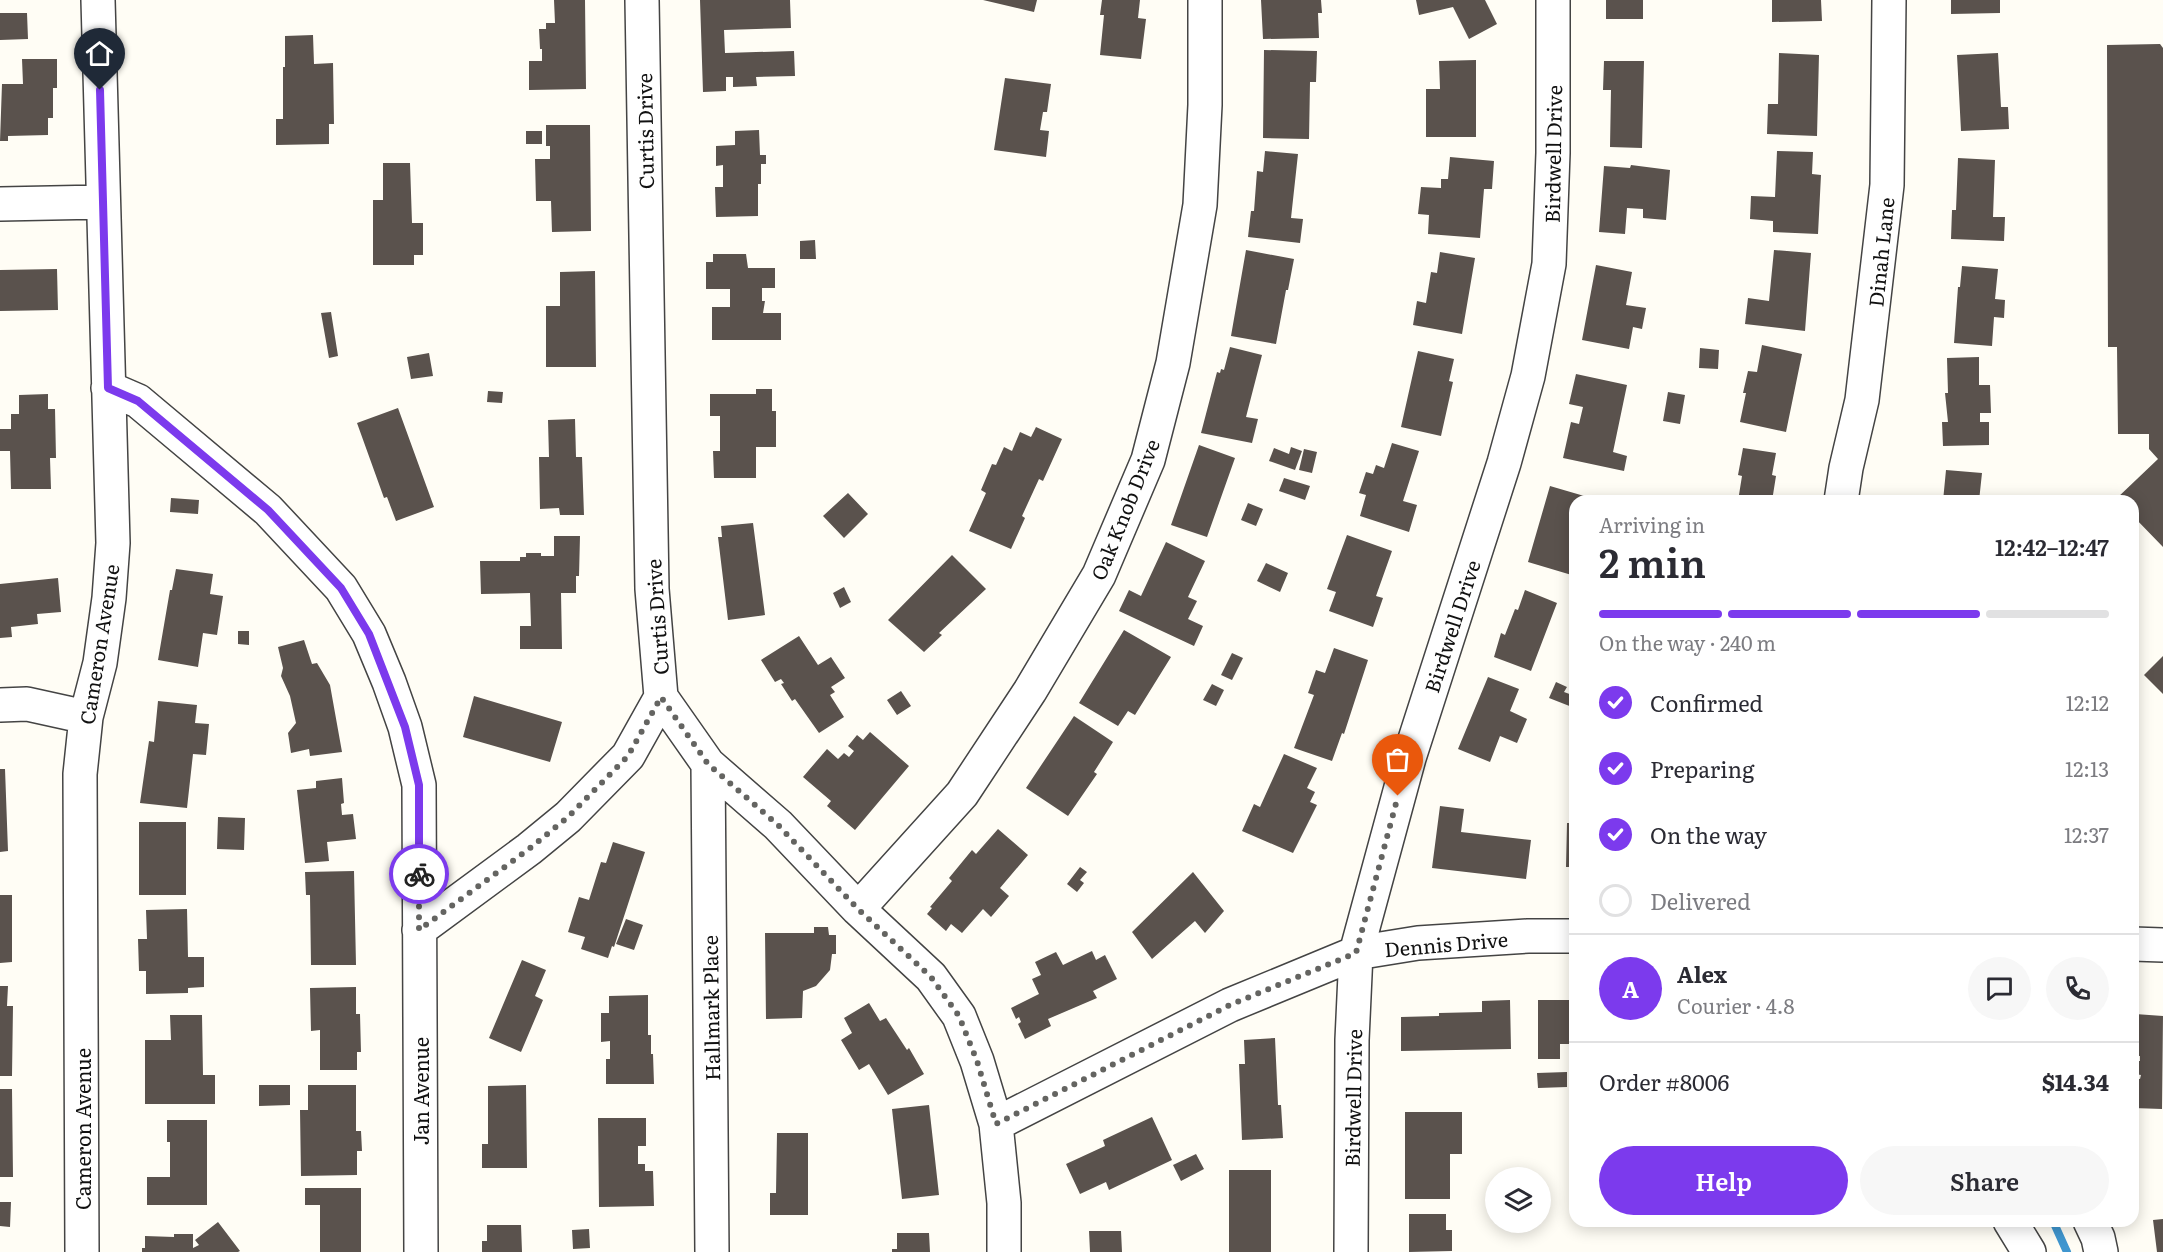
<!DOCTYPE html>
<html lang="en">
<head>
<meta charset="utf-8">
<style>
  :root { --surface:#fff; --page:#f7f7f7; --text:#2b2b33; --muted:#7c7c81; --line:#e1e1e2; --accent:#7c3aed }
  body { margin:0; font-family:Literata,serif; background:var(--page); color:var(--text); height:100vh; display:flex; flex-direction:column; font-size:22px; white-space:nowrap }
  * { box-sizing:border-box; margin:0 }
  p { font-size:20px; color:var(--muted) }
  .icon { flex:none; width:33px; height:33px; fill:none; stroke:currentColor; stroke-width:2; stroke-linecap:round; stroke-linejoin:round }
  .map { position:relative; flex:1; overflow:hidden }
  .sheet { position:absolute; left:1569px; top:495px; width:570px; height:732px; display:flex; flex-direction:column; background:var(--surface); border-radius:18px; box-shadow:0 3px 15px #0003 }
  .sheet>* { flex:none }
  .controls { position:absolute; left:1485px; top:1167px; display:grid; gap:12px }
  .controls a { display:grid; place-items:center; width:66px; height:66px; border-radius:50%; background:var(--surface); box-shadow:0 3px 15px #0003; font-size:30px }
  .pin { position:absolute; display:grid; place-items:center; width:51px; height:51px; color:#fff; margin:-62px -26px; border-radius:50% 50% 50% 0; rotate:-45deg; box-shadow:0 0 6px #0007 }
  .pin .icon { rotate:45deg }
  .courier { position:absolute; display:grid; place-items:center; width:60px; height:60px; margin:-30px; border:4px solid #7c3aed; border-radius:50%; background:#fff; color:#222; box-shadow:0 2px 8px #0007 }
  .summary em { font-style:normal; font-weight:600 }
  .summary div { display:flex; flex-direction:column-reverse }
  .summary { display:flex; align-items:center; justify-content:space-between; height:102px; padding:0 30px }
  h1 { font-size:39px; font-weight:600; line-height:45px }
  .bar { display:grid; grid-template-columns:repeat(4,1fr); gap:9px 6px; align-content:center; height:72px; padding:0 30px }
  .bar i { height:8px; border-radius:4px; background:var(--line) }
  .bar .selected { background:var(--accent) }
  .bar p { grid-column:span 4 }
  .line { display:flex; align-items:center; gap:15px; padding:0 30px; border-top:2px solid var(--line) }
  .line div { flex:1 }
  .round { display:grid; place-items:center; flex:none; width:63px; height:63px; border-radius:32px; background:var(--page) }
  ol { padding:0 30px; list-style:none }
  li { display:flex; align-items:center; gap:18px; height:66px }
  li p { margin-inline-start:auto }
  li .icon { padding:6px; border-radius:50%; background:var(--accent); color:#fff; stroke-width:4 }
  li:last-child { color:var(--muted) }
  li i { width:33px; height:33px; border:3px solid var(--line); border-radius:50% }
  .cta { display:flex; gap:12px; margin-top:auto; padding:12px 30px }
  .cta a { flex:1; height:69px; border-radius:36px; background:var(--accent); color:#fff; font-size:24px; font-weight:600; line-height:69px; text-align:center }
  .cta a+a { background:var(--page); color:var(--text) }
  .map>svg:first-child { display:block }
</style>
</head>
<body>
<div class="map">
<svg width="2163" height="1252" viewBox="0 0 2163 1252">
  <rect width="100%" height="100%" fill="#fffdf5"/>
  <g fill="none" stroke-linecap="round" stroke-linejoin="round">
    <path stroke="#3f96cf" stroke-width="8" d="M2053 1221 2067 1252"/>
  </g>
  <path fill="#5a524d" d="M554 0H585L586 89 529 90V61H542V49H540L539 29H546V23H555Z
    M700 0H790L791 28 724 30 725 53 794 51 795 76 756 77 757 86 733 87V77H726V91L703 92Z
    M983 0H1037L1034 12Z
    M1102 0H1140L1138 18 1146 19 1141 59 1100 55 1104 15H1100Z
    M1261 0H1321L1322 13H1318L1319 38 1263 39Z
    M1416 0H1485L1497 24 1469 39 1453 7 1419 15Z
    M1606 0H1643V19H1606Z
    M1772 0H1821L1822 21 1772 22Z
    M1951 0H2000V13L1951 14Z
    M0 13H27L28 39 0 40Z
    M313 35 314 64 333 63 334 124H329V144L276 145V119H283V67H285V36Z
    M2160 44 2163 48V547L2133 516V501H2118L2116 499 2158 459 2149 449V434H2118L2117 347H2108L2107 45Z
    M1264 50 1317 51 1316 82H1310L1309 139 1263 138Z
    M1779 53 1819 55 1817 136 1767 134 1768 104H1778Z
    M1998 53 2001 107H2008L2009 129 1961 131 1957 55Z
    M22 59H57V88H53V118H48V135L8 136V141H0L2 84H23Z
    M1476 60V137H1426V89H1440L1439 61Z
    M1604 61H1644L1642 148 1610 147 1611 90H1603Z
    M1005 78 1051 84 1047 112H1043L1040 130 1049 131 1046 157 994 150Z
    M546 125H590L591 231 552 232 551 201H536L535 159H550V146H546Z
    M759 130 760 155H766V164H761V184H758V216L716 217 715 187H723V165L716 166V146L735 145V131Z
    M526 131H542V144H526Z
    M1265 151 1298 154 1291 218 1303 219 1300 243 1248 237 1251 211H1254L1257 171 1263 172Z
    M1777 151 1813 152 1812 174 1821 175 1818 234 1773 232V221L1750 219 1751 196 1775 197Z
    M1450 157 1494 161 1492 189H1484L1480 238 1428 234 1429 215 1418 214 1421 187 1441 188V179H1448Z
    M1958 158 1995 160 1993 217H2005L2004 241 1951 239 1952 210H1956Z
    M383 163H410L412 223H423V255H414V265H373V200H383Z
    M1631 165 1670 170 1666 220 1643 218V209L1627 208 1625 234 1599 232 1604 166 1630 168Z
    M815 240 816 259H800V241Z
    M1246 250 1294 259 1288 290H1286L1276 344 1231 336Z
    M1774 250 1811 253 1805 331 1745 324 1748 298 1769 301Z
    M1440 252 1475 258 1462 334 1413 325 1417 301 1426 303 1431 272 1437 273Z
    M713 254H746L748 268H775V288H762V301H765L763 313H781V340H712V307H730V289H706V262H713Z
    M1596 265 1632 272 1626 305 1646 308 1642 329 1633 327 1629 349 1582 340Z
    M1962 266 1998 269 1995 299 2005 300 2004 318 1994 317 1992 346 1954 343 1958 287H1960Z
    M57 269 58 310 0 311V270Z
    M595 271 596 367H546V306H560V272Z
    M331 312 338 356 329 358 321 313Z
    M1762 345 1802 354 1786 432 1740 422 1746 393H1743L1748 371 1757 372Z
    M1230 347 1262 355 1246 417 1258 419 1252 443 1201 433 1217 372 1220 373 1221 369 1224 370Z
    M1700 348 1719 350 1718 369 1699 368Z
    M1418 351 1454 359 1449 381 1453 382 1441 436 1401 427Z
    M429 353 433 376 411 379 407 357Z
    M1979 357V385H1990L1991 413H1980V422H1989V445L1943 446 1942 422H1948L1945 393H1948L1947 358Z
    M1576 374 1627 385 1613 452 1627 456 1624 471 1563 458 1571 422 1579 424 1583 407 1569 404Z
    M756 389H772V411H776V447H756V478H714L713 451H720V416H710V394H756Z
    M488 391 503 392 502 403 487 402Z
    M1668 392 1685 395 1680 424 1663 421Z
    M48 394V409H55L56 458H50L51 489H11L10 451H0V429H11V414H19V395Z
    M398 408 434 507 396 521 387 497 384 498 357 423Z
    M575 419 576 457H582L584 515H560L559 508 540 509 539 457H549L548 420Z
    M1036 427 1062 439 1043 481 1039 479 1022 516 1025 518 1011 549 969 531 986 493 981 490 992 464 996 465 1004 447 1012 451 1020 432 1031 437Z
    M1392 443 1419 451 1403 501 1417 505 1409 532 1360 516 1366 495 1359 493 1366 472 1373 474 1376 465 1384 468Z
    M1199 445 1235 458 1207 537 1171 525Z
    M1291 447 1302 451 1295 470 1269 461 1274 448 1289 454Z
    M1743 448 1776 453 1772 475 1776 476 1772 501H1738L1742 476 1738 475Z
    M1304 449 1317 452 1312 473 1299 470Z
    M1946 470 1982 473 1979 501H1943Z
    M1284 478 1310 486 1305 500 1279 491Z
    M1550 486 1591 498 1590 501H1575V576L1528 562Z
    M848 493 868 514 844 538 823 516Z
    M171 498 199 500 198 514 170 512Z
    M1248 503 1263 509 1256 526 1241 520Z
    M753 523 765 615 728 620 718 537H722L721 526Z
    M1347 535 1392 551 1376 596 1383 598 1373 627 1329 611 1336 592 1327 589Z
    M554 536H580L579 576H576V593H561L562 649H520V626H531L530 593 481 594 480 561H520V557H526V553H541V556H554Z
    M1166 542 1205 561 1188 597 1197 601 1188 619 1203 626 1194 646 1119 611 1129 590 1141 596Z
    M952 555 986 589 939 633 942 635 924 652 888 620Z
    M1266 563 1288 573 1280 592 1257 581Z
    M176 569 213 574 210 594 223 596 217 635 203 633 198 667 158 660 170 590H172Z
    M58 578 61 612 37 614 38 624 11 627 12 637 0 638V584Z
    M844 587 851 602 840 608 833 593Z
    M1525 590 1557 603 1531 671 1494 657 1501 633 1505 635 1515 609 1518 610Z
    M1124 630 1171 657 1135 715 1128 711 1118 726 1079 703Z
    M238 631H249V645L238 644Z
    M799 636 818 665 831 657 845 678 831 687 835 692 830 695 844 717 819 733 795 699 792 701 781 684 784 683 781 679 775 682 761 660Z
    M304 640 312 664 317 663 330 685 342 752 310 756 309 749 291 753 288 733 296 723 290 696 281 676 283 668 278 647Z
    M1334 648 1368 660 1344 734 1342 733 1332 761 1294 748 1314 695 1308 693 1316 670 1325 673Z
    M1232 653 1243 658 1232 680 1221 675Z
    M2163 656V694L2144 675Z
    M1488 677 1519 689 1510 711 1527 719 1517 743 1500 736 1490 762 1458 749Z
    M1556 682 1567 687 1564 692 1575 696 1572 707 1549 698Z
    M1212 684 1224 690 1216 706 1203 700Z
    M901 691 911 706 897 715 887 700Z
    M474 696 562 722 550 762 463 737Z
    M158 701 197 705 195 723 209 724 206 755 193 754 187 808 140 803 149 741 154 742Z
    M1074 716 1113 742 1094 772 1097 774 1068 816 1026 788Z
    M870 732 909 766 855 830 827 806 831 801 803 777 827 749 838 759 844 753 849 757 854 751 848 746 857 735 863 740Z
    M1284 754 1317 768 1307 788 1315 792 1310 802 1317 805 1293 853 1242 831 1254 804 1260 807Z
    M0 769H5L8 851 0 852Z
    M342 778 344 803 341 804 342 815 353 814 356 839 327 842 329 861 305 863 297 790 316 788V781Z
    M1440 806 1464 809 1461 832 1531 840 1526 879 1432 868Z
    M218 817 245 818 244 850 217 849Z
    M139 822H186V895H139Z
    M1567 823H1575V867H1566Z
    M998 829 1028 855 1000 888 1009 896 991 917 983 909 962 933 951 924 946 931 927 914 932 908 930 907 952 881 949 878 972 850 976 854Z
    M613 842 645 852 614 947 612 946 608 958 581 949 585 937 568 932 579 897 589 900 601 862 606 863Z
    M1080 867 1087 872 1080 880 1084 883 1077 892 1067 884Z
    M354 871 356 965H311L310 895H306L305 872Z
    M1193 872 1224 911 1205 933 1195 921 1152 959 1132 932Z
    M0 895H12V962L0 963Z
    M187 909 188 957H204V987L188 988V993L146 994V971H139L138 939H147L146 910Z
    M626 919 643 925 634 950 616 944Z
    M814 927H828L829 935H836V954H832L830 970 816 986 803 991 802 1018 766 1019 765 933H814Z
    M1092 951 1096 960 1105 955 1117 979 1093 991 1097 998 1048 1019 1051 1026 1025 1039 1018 1024 1021 1022 1019 1017 1016 1019 1011 1008 1039 994 1032 979 1041 975 1035 962 1056 952 1063 965Z
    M522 960 546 970 535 996 543 1000 521 1052 489 1038Z
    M0 986H8L7 1006H13L12 1076H0Z
    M356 987V1014H360L361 1052H357V1070H320V1030L311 1031 310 988Z
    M648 995V1035H651V1054H653L654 1084H606V1059H610V1041L601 1042V1013H609V996Z
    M1510 1000 1511 1049 1401 1051V1017L1439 1016V1013L1482 1012V1001Z
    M1538 1000H1575V1044H1560V1059H1538Z
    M869 1003 880 1021 886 1018 907 1050 909 1048 924 1074 888 1095 869 1064 859 1070 841 1040 852 1033 844 1018Z
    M2135 1014 2163 1016 2162 1109 2133 1108V1078L2140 1079 2141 1075 2135 1074 2136 1061H2140V1056H2133Z
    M170 1015H202L203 1075H215V1104H145V1040H171Z
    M1275 1038 1278 1105H1281L1283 1138 1242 1140 1239 1064H1245L1244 1040Z
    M1567 1072V1087L1538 1088 1537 1073Z
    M259 1085H290V1105L259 1106Z
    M308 1085H356V1131H361L362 1151H357V1175L301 1176 300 1110H308Z
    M526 1085 527 1168H482V1144H488V1086Z
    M0 1089H12L13 1177H0Z
    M929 1105 939 1195 902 1199 892 1109Z
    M1405 1112H1462V1154H1450V1199H1405Z
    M1152 1117 1172 1160 1109 1190 1106 1182 1080 1194 1066 1164 1105 1146 1103 1140Z
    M598 1118H646V1146H638V1164H645V1171H653L654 1206 599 1207Z
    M167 1120H207V1205H147V1177H170V1142H167Z
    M777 1133H808V1215H770V1193H776Z
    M1196 1154 1204 1169 1181 1181 1173 1165Z
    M1229 1170H1271V1252H1229Z
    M305 1188H361V1252H320V1205H305Z
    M0 1202H11L10 1227 0 1226Z
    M1409 1214H1446V1230H1452V1251L1409 1252Z
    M2163 1219V1252H2157L2153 1220Z
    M218 1222 240 1251 238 1252H142V1248H145V1236L174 1237V1234H193V1248L199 1245 195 1240Z
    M487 1225H521L522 1252H482V1241H487Z
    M589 1229 590 1248 573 1249 572 1230Z
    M1089 1231H1121L1122 1252H1090Z
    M897 1233H929L930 1252H892V1249H897Z"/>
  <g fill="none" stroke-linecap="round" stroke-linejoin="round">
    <defs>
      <path id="minor" d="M642 0 652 589 661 697 708 764 778 825 858 909 931 977 959 1016 977 1061 996 1124 1004 1203V1252
        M0 204 102 202
        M108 388 138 401 268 510 341 588 369 634 389 682 405 727 419 785 421 1252
        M1841 501 1846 468 1862 400 1887 185 1889 0
        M0 705 27 704 86 717
        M708 764 712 1252
        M858 909 962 794 1030 691 1099 575 1148 460 1173 363 1200 205 1205 105V0
        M419 930 529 849 568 817 628 756 661 697
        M2133 944 2163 945
        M996 1124 1230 1005 1356 953 1418 943 1528 936H1575
        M2010 1221 2029 1252
        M2090 1221 2098 1238 2101 1252
        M82 1252 80 774 86 717 100 663 109 598 113 543 98 0
        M1351 1252 1352 1040 1356 953 1409 758 1504 463 1528 376 1549 264 1553 153V0"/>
    </defs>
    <use href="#minor" stroke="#444" stroke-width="36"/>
    <use href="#minor" stroke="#fff" stroke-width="33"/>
  </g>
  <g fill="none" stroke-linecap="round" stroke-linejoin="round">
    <path stroke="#646461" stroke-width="6" stroke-dasharray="0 10.8" d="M419 874V930L529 849 568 817 628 756 661 697 708 764 778 825 858 909 931 977 959 1016 977 1061 996 1124 1230 1005 1356 953 1398 796"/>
    <path stroke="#7c3aed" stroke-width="8" d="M100 90 108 388 138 401 268 510 341 588 369 634 405 727 419 785V874"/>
  </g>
  <g text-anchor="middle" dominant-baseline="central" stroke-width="6" stroke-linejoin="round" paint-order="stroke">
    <g font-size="20" fill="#111" stroke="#fff">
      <text transform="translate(644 131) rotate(-91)">Curtis Drive</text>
      <text transform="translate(1552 154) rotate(-89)">Birdwell Drive</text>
      <text transform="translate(1880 252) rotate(-84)">Dinah Lane</text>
      <text transform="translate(1124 509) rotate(-68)">Oak Knob Drive</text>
      <text transform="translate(656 617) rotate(-94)">Curtis Drive</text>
      <text transform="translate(1451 626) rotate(-72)">Birdwell Drive</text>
      <text transform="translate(98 644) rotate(-81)">Cameron Avenue</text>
      <text transform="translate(1446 943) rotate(-5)">Dennis Drive</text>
      <text transform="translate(710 1008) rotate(-91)">Hallmark Place</text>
      <text transform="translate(420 1091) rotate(-90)">Jan Avenue</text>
      <text transform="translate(1352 1098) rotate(-89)">Birdwell Drive</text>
      <text transform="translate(82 1129) rotate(-90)">Cameron Avenue</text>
    </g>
  </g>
</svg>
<div class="controls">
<a><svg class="icon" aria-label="layers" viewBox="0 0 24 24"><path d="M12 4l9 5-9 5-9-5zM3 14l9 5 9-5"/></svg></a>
</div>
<div class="pin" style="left:1398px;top:796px;background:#ea580c"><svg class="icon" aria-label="bag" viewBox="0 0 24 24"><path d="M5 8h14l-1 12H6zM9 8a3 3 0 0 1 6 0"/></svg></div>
<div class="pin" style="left:100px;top:90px;background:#1f2937"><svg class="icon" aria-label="home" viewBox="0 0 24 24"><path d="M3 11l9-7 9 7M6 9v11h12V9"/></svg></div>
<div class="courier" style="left:419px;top:874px"><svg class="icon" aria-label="bike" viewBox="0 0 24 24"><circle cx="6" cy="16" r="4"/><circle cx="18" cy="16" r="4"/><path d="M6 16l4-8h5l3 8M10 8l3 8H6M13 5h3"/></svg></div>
<section class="sheet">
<div class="summary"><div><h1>2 min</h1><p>Arriving in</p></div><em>12:42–12:47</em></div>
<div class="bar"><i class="selected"></i><i class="selected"></i><i class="selected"></i><i></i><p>On the way · 240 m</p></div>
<ol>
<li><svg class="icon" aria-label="check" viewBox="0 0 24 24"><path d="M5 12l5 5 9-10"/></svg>Confirmed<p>12:12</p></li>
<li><svg class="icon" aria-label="check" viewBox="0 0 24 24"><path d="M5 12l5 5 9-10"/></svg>Preparing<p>12:13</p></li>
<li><svg class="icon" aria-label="check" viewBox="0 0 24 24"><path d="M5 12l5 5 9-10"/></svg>On the way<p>12:37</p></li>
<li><i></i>Delivered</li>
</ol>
<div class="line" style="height:108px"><b class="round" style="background:var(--accent);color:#fff">A</b><div><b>Alex</b><p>Courier · 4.8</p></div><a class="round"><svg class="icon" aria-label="chat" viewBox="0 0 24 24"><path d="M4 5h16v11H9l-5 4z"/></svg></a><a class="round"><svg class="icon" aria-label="phone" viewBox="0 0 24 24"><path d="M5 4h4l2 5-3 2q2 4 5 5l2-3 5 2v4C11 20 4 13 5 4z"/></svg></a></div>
<div class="line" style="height:78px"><div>Order #8006</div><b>$14.34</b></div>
<div class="cta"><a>Help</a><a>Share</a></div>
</section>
</div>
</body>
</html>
